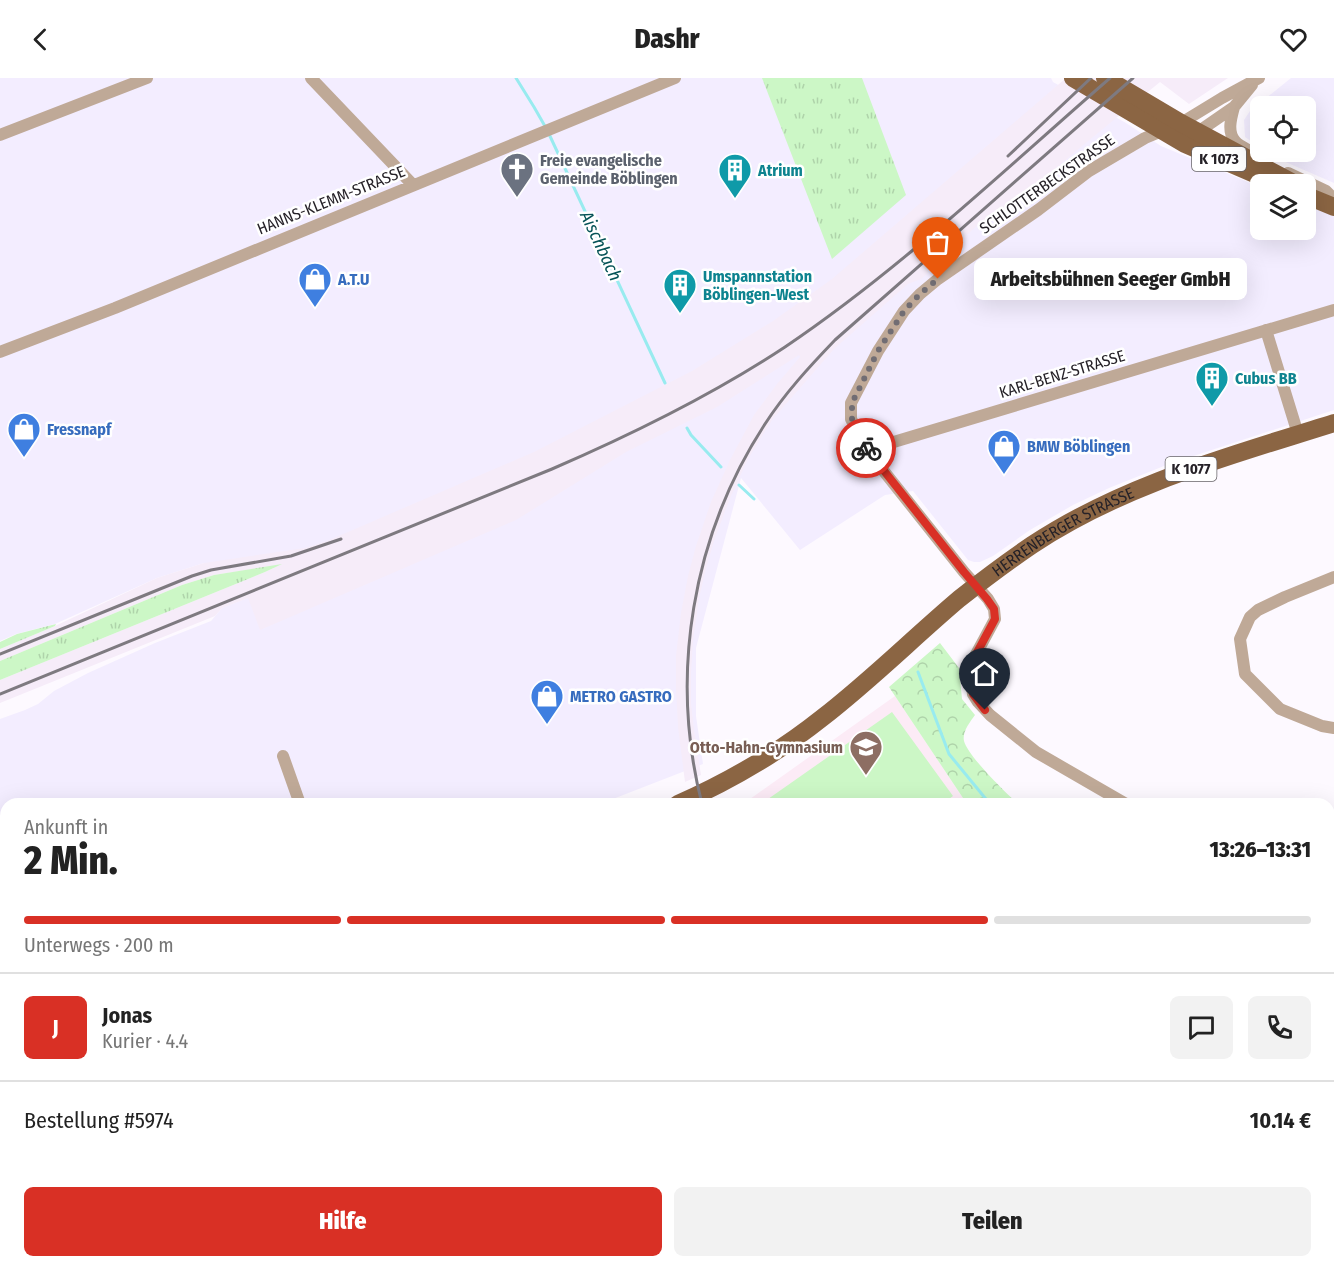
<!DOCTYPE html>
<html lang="de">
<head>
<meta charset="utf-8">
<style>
  :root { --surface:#fff; --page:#f2f2f2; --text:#222; --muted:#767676; --line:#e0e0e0; --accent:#d93025 }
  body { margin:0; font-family:"Fira Sans Condensed",sans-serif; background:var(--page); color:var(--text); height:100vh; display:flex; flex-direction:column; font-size:22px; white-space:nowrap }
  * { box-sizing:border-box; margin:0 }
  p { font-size:20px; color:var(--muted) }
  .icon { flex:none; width:33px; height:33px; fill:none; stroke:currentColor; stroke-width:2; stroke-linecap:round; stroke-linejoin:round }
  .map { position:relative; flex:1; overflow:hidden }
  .details { position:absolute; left:0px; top:720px; width:1335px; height:470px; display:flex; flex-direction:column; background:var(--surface); border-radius:18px 18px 0 0; box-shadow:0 6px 24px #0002 }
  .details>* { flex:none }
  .buttons { position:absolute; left:1250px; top:18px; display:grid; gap:12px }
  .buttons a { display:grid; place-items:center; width:66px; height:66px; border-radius:9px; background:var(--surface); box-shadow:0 6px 24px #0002; font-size:30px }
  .pin { position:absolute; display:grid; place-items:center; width:51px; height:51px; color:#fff; margin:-62px -26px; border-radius:50% 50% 50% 0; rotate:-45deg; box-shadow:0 0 6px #0007 }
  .pin .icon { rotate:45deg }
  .courier { position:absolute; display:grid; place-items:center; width:60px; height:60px; margin:-30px; border:4px solid #d93025; border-radius:50%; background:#fff; color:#222; box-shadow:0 2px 8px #0007 }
  .bubble { position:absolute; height:42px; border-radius:9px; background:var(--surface); box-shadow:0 6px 24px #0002; font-size:20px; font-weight:800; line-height:42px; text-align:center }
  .head em { font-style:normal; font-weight:800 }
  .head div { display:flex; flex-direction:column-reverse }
  .head { display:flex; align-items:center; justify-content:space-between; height:102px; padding:0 24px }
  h1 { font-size:39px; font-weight:800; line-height:45px }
  .bar { display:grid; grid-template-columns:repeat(4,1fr); gap:9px 6px; align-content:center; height:72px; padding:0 24px }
  .bar i { height:8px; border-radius:4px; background:var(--line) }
  .bar .on { background:var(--accent) }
  .bar p { grid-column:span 4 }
  .line { display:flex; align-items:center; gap:15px; padding:0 24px; border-top:2px solid var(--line) }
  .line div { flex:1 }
  .round { display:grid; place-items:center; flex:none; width:63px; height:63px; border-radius:9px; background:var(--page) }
  .action { display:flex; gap:12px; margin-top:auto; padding:12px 24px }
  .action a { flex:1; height:69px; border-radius:9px; background:var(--accent); color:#fff; font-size:24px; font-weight:800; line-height:69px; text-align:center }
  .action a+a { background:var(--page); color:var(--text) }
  header { display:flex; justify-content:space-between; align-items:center; height:78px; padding:0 24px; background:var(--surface); font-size:27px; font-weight:800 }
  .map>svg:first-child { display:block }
</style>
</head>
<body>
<header><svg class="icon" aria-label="back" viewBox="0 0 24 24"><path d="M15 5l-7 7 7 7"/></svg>Dashr<svg class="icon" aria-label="heart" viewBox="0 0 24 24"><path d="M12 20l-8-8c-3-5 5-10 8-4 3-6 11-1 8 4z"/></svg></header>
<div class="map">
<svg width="1334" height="1189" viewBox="0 0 1334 1189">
  <defs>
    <pattern id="grass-tufts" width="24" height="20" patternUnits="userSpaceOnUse" patternTransform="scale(1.5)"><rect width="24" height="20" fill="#ccf7c6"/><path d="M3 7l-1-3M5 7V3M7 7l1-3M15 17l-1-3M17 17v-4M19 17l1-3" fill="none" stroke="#afd3aa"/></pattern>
    <pattern id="forest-crowns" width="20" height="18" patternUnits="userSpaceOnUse" patternTransform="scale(1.5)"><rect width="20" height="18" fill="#ccf7c6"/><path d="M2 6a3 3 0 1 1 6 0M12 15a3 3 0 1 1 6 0" fill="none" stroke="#afd3aa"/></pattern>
    <pattern id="garden-dots" width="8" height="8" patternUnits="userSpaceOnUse" patternTransform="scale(1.5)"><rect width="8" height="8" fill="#ccf7c6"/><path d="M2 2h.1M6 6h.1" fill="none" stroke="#afd3aa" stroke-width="1.8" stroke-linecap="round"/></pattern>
  </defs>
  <rect width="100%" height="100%" fill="#fdf9ff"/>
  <path fill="#f3edff" d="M0 0H1051L1053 4 1126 45 1161 68 1260 109V152H1305V127L1334 138V332L1169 386 1109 410 1073 427 1030 452 993 478 980 484H974L968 482 913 413 885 417 800 472 741 400 696 570V638L703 686 600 726H6V1035L0 1039V641L25 632 38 626 54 613 88 595 155 565 211 543 222 530 316 493 204 485 157 500 55 546 16 556 0 563Z
    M1291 0H1334V105L1281 82 1267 74H1305V28H1260V69L1245 59 1244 42 1250 33Z"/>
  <path fill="#fcebf6" d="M895 618 967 726H743Z"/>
  <path fill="#f6ecf9" d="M1066 0H1228L1189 26 1160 4 1076 73 1000 138 980 145 929 191 927 196 921 201 908 206 834 271 772 342 748 381 731 418 716 457 707 486 699 520 693 563 691 595V625L694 652 701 697 685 704 678 649 676 610V578L681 535 688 498 696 468 711 424 730 382 754 337 777 306 800 279 799 277 717 329 626 374 516 442 260 552 248 520 222 530 215 538 0 625V602L265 494 280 487 214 497 182 507 0 583V571L55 548 157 500 204 485 305 470 327 463 534 374 692 293 773 243 832 201Z"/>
  <path fill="url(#grass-tufts)" d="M762 0H862L906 117 832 181Z
    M282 486 265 494 0 602V583L182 507 214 497Z
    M56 546 55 548 0 571V564L17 556Z"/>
  <path fill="url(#forest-crowns)" d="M940 565 959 590 962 621 975 637C970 644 962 654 964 663 968 678 1005 714 1018 726H967L889 609Z"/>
  <path fill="#ccf7c6" d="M892 634 953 718 942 726H761Z
    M1329 854 1334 855V925L1329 927Z
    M1077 1184H1145L1144 1189H1076Z
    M1197 1184H1269L1267 1189H1219Z"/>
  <path fill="url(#garden-dots)" d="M1329 1150 1334 1151V1189H1272L1273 1184H1329Z"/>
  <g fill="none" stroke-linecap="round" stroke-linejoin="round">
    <path stroke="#98ebef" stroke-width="3" d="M516 0 534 29 546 50
      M549 56 665 305
      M687 350 691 357 721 389
      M739 407 754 421
      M918 594 949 676 990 726
      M1164 1184 1189 1189
      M674 1189 689 1184"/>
    <path stroke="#bfa997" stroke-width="12" d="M311 0 413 107
      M1234 29C1231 40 1227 54 1235 63 1239 68 1247 71 1252 74
      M1195 56 1234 29 1252 7
      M0 57 147 0
      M1288 95 1326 113 1334 121
      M1266 252 1298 356
      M0 274 115 230 675 0
      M867 372 1334 232
      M1334 499 1285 519 1258 532 1250 539 1240 561 1245 596 1280 631 1322 648 1334 650
      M283 678 300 726
      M1126 726 1036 674 990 637 978 624 973 616 971 603V592L974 580 995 541 994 531 988 521 964 494 867 372 851 341V325L878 273 904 233 920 216 938 201 1038 132 1089 93 1145 60 1181 45 1222 20 1259 0
      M1329 812 1334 813
      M1329 950 1334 949
      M519 1184 523 1189"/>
    <g stroke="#8b6543" stroke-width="18">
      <path d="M1073 0 1185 66 1278 106"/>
      <path d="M1105 0 1181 45 1295 106"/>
      <path d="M1305 117 1334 129"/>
      <path id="s1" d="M678 726C730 703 778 675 822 640 870 603 913 560 959 521 983 502 1007 484 1032 467 1124 406 1230 378 1334 345"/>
      <path d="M0 1077 6 1073"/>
    </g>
    <path stroke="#7e7a80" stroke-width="3" d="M1008 78 1091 0
      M0 576 192 498 211 492 291 478 341 461
      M0 616 552 391C633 356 711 318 785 269 902 190 1004 92 1110 0
      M702 726C669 597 692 458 765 346 785 315 810 288 835 262L1133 0
      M1329 1138 1334 1139"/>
  </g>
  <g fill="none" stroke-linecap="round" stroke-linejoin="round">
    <path stroke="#716d73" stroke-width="6" stroke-dasharray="0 10.8" d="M866 370 852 341V325L878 273 904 233 920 216 938 201"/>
    <path stroke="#d93025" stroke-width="8" d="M866 370 964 494 987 521 994 531 995 541 974 580 971 592V603L973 616 985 632"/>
  </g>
  <defs>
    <symbol id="church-pin" viewBox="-11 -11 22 30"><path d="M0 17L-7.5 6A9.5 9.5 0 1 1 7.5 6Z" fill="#6b7280" stroke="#fff"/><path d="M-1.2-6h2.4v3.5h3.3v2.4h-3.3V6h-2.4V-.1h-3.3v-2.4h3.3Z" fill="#fff"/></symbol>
    <symbol id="building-pin" viewBox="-11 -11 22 30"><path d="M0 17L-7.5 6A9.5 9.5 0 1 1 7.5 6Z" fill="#0f9aa8" stroke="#fff"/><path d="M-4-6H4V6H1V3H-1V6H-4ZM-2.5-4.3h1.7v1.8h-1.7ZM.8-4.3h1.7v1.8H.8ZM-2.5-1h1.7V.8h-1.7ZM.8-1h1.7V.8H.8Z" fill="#fff"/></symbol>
    <symbol id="shop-pin" viewBox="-11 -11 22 30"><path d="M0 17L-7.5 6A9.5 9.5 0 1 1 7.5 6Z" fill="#3f7fe0" stroke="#fff"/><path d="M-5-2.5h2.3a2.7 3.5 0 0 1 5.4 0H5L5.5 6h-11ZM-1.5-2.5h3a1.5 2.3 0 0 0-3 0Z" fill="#fff"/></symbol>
    <symbol id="school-pin" viewBox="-11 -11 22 30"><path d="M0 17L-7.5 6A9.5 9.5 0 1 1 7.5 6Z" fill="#8d6e63" stroke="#fff"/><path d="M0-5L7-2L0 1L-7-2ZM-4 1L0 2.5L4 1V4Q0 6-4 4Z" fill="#fff"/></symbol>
  </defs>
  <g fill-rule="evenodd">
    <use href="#church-pin" x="498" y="72" width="38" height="52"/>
    <use href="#building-pin" x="716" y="73" width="38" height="52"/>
    <use href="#shop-pin" x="296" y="182" width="38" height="52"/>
    <use href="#building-pin" x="661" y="188" width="38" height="52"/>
    <use href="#building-pin" x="1193" y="281" width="38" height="52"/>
    <use href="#shop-pin" x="5" y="332" width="38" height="52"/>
    <use href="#shop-pin" x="985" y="349" width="38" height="52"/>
    <use href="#shop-pin" x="528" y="599" width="38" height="52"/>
    <use href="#school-pin" x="847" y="650" width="38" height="52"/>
  </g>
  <g text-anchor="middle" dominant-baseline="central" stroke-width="5" stroke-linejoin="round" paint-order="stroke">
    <g fill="#fff" stroke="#676468" stroke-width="1.5">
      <rect x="1192" y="69" width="54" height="24" rx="4.5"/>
      <rect x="1165.5" y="379" width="51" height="24" rx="4.5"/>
    </g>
    <g font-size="15" font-weight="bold" fill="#262228">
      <text x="1219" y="81">K 1073</text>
      <text x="1191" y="391">K 1077</text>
    </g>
    <g font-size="16" font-weight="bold" fill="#5b616d" stroke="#fff" text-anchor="start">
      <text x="540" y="82">Freie evangelische<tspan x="540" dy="18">Gemeinde Böblingen</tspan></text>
    </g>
    <g font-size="16" font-weight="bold" fill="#0d838f" stroke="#fff" text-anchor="start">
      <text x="758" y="92">Atrium</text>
      <text x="703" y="198">Umspannstation<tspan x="703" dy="18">Böblingen-West</tspan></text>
      <text x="1235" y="300">Cubus BB</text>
    </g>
    <g font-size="16" fill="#262228" stroke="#fff">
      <text transform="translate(1047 106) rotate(-35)">SCHLOTTERBECKSTRASSE</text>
      <text transform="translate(331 122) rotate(-22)">HANNS-KLEMM-STRASSE</text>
      <text transform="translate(1062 296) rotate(-17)">KARL-BENZ-STRASSE</text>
      <text stroke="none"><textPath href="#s1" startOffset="474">HERRENBERGER STRASSE</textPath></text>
    </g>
    <g font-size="16" font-weight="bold" fill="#366cbe" stroke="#fff" text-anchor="start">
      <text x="338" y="201">A.T.U</text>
      <text x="47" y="351">Fressnapf</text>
      <text x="1027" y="368">BMW Böblingen</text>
      <text x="570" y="618">METRO GASTRO</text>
    </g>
    <g font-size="16" font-weight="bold" fill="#785e54" stroke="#fff" text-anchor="end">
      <text x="843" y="669">Otto-Hahn-Gymnasium</text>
    </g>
    <g font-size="18" font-style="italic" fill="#065357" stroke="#fff">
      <text transform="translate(601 168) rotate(65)">Aischbach</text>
    </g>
  </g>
</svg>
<div class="buttons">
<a><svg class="icon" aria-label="locate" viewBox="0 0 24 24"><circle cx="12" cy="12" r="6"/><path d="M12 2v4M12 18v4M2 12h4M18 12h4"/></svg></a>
<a><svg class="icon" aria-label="layers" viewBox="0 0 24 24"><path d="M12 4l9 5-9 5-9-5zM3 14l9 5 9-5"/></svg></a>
</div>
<div class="pin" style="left:938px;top:201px;background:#ea580c"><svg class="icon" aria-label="bag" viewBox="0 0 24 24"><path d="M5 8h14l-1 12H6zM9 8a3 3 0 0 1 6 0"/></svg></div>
<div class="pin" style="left:985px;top:632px;background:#1f2937"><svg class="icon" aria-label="home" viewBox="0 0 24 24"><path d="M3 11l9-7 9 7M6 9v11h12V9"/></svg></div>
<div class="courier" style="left:866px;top:370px"><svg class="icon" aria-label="bike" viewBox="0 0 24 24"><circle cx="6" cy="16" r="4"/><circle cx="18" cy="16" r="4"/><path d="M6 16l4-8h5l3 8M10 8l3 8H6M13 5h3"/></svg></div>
<div class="bubble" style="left:974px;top:180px;width:273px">Arbeitsbühnen Seeger GmbH</div>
<section class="details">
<div class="head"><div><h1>2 Min.</h1><p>Ankunft in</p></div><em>13:26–13:31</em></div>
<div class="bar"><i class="on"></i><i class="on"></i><i class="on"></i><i></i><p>Unterwegs · 200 m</p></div>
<div class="line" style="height:108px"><b class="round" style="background:var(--accent);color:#fff">J</b><div><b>Jonas</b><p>Kurier · 4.4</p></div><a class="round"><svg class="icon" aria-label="chat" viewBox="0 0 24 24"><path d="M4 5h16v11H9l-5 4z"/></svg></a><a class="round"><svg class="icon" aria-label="phone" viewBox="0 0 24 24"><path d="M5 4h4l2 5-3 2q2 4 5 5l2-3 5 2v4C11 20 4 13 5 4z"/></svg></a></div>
<div class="line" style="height:78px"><div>Bestellung #5974</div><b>10.14 €</b></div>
<div class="action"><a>Hilfe</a><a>Teilen</a></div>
</section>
</div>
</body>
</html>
